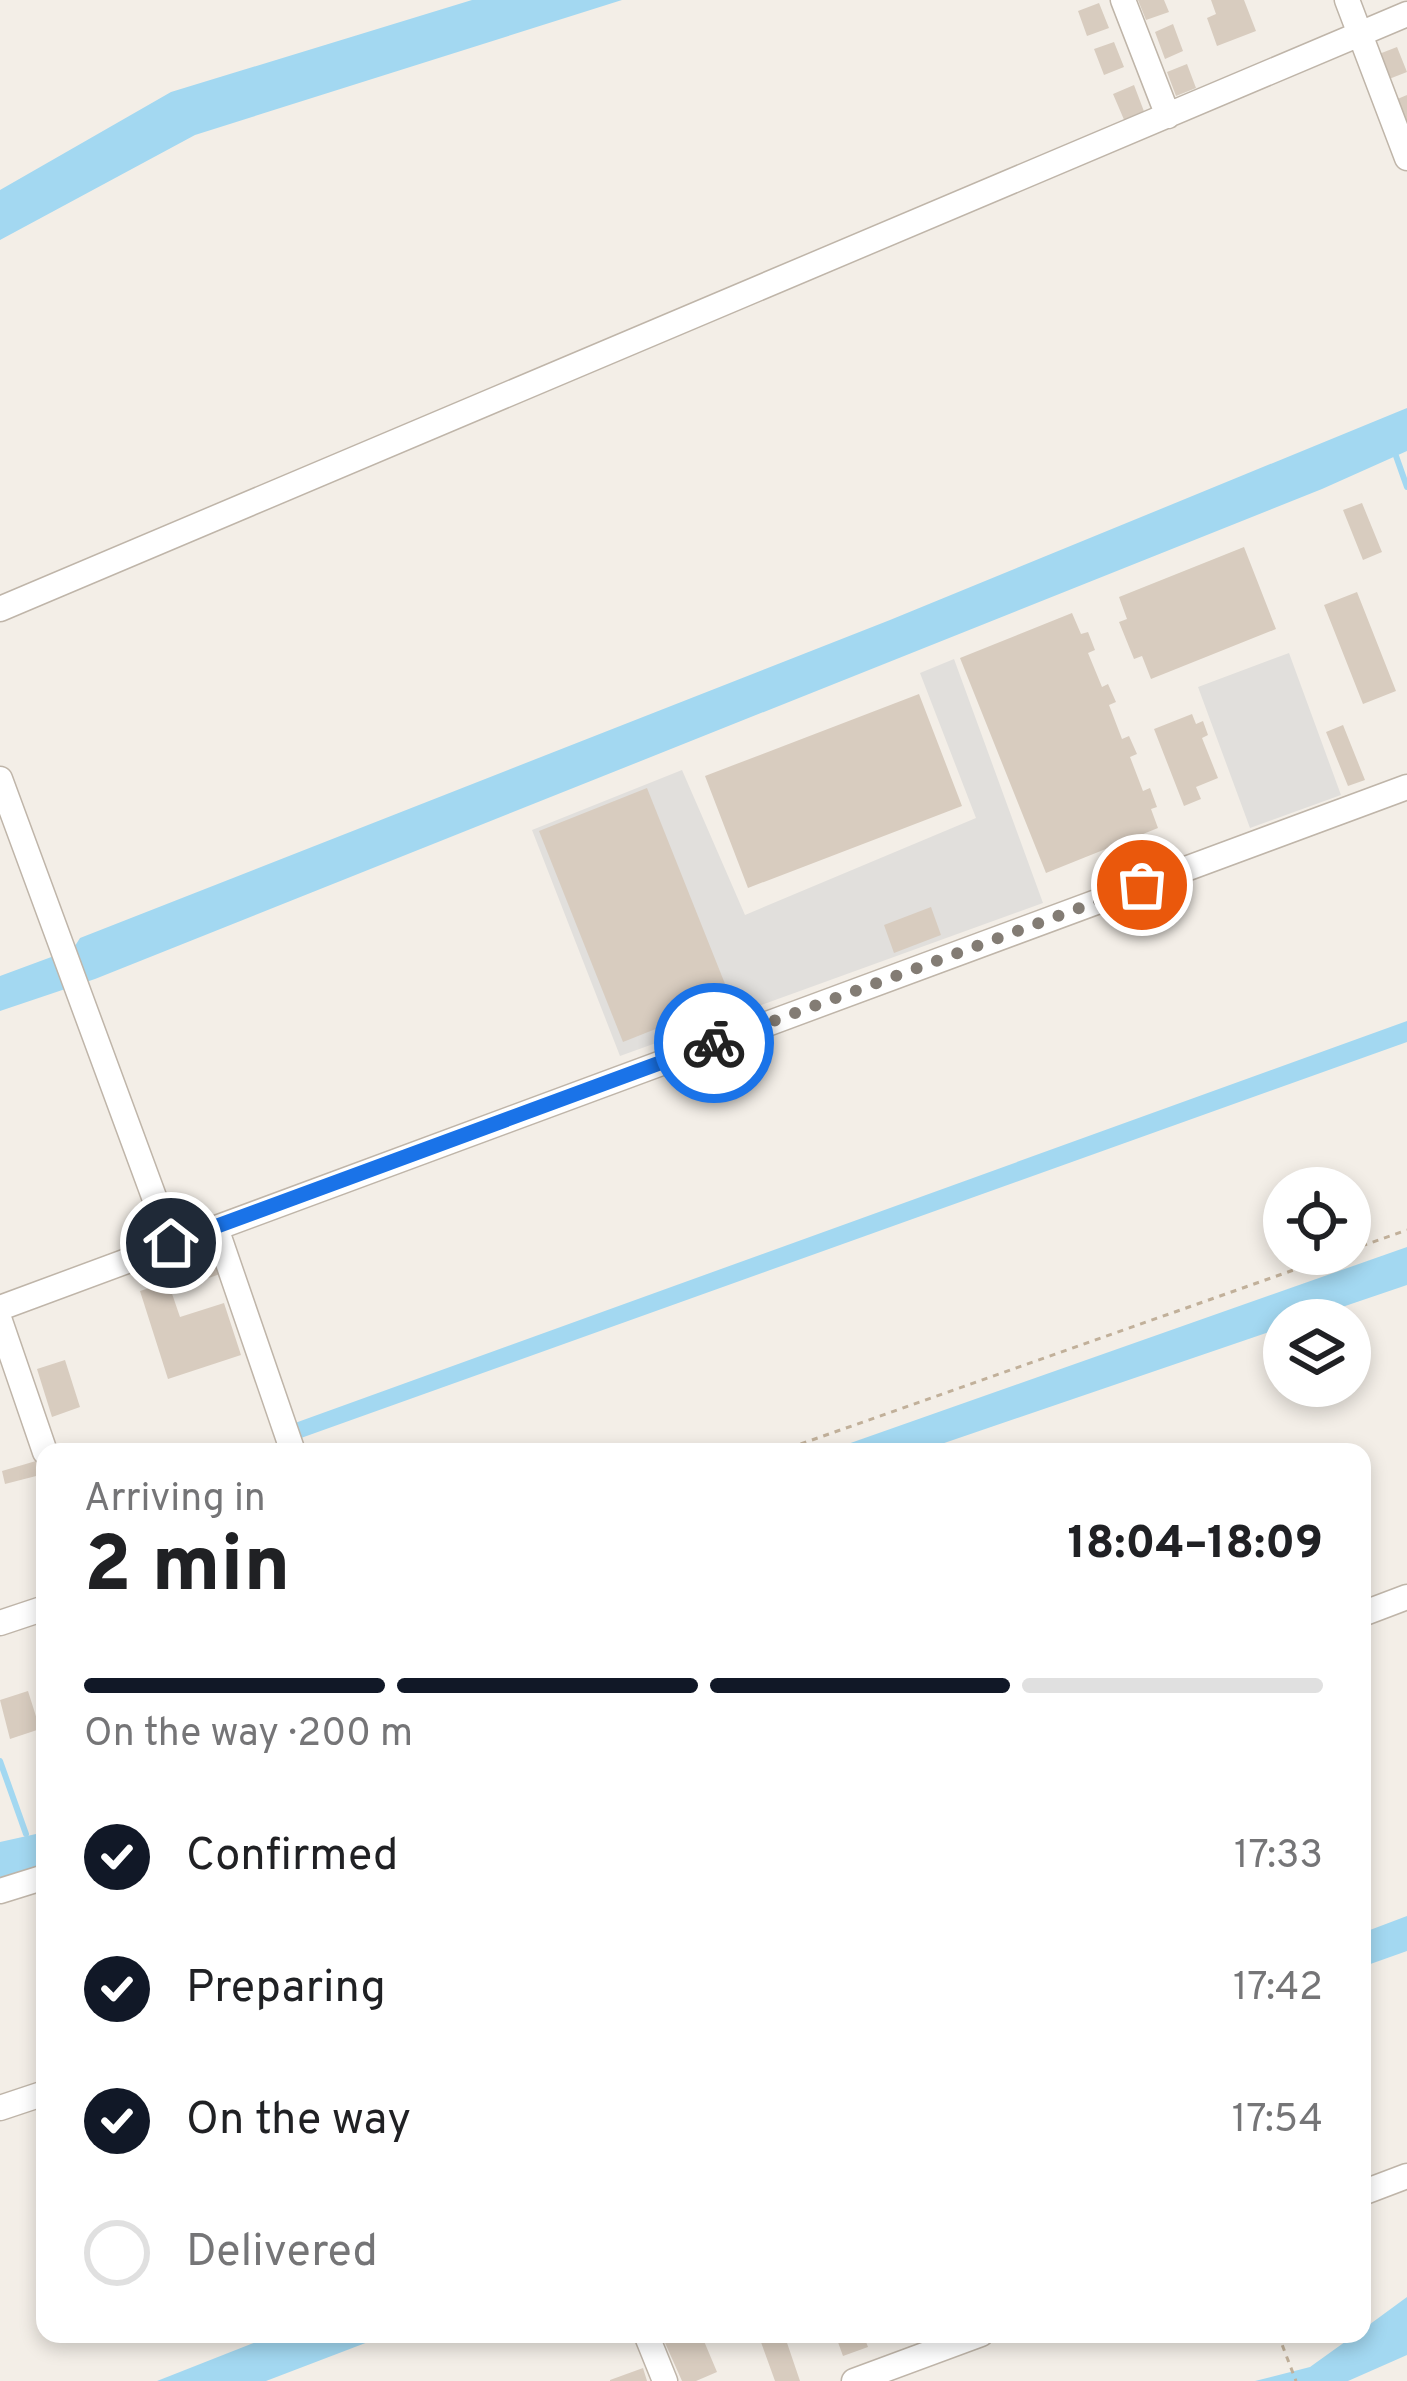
<!DOCTYPE html>
<html lang="en">
<head>
<meta charset="utf-8">
<style>
  :root { --surface:#fff; --page:#f2f2f2; --text:#202124; --muted:#757577; --line:#e0e0e0; --accent:#111827 }
  body { margin:0; font-family:Overpass,sans-serif; background:var(--page); color:var(--text); height:100vh; display:flex; flex-direction:column; font-size:45px; white-space:nowrap }
  * { box-sizing:border-box; margin:0 }
  p { font-size:39px; color:var(--muted) }
  .icon { flex:none; width:66px; height:66px; fill:none; stroke:currentColor; stroke-width:2; stroke-linecap:round; stroke-linejoin:round }
  .map { position:relative; flex:1; overflow:hidden }
  .sheet { position:absolute; left:36px; top:1443px; width:1335px; height:900px; display:flex; flex-direction:column; background:var(--surface); border-radius:24px; box-shadow:0 6px 18px #0003 }
  .sheet>* { flex:none }
  .tools { position:absolute; left:1263px; top:1167px; display:grid; gap:24px }
  .tools a { display:grid; place-items:center; width:108px; height:108px; border-radius:50%; background:var(--surface); box-shadow:0 6px 18px #0003; font-size:60px }
  .pin { position:absolute; display:grid; place-items:center; width:102px; height:102px; color:#fff; margin:-51px; border:6px solid #fff; border-radius:50%; box-shadow:0 3px 12px #0007 }
  .courier { position:absolute; display:grid; place-items:center; width:120px; height:120px; margin:-60px; border:9px solid #1a73e8; border-radius:50%; background:#fff; color:#222; box-shadow:0 3px 15px #0007 }
  .overview em { font-style:normal; font-weight:800 }
  .overview div { display:flex; flex-direction:column-reverse }
  .overview { display:flex; align-items:center; justify-content:space-between; height:204px; padding:0 48px }
  h1 { font-size:78px; font-weight:800; line-height:90px }
  .bar { display:grid; grid-template-columns:repeat(4,1fr); gap:18px 12px; align-content:center; height:144px; padding:0 48px }
  .bar i { height:15px; border-radius:9px; background:var(--line) }
  .bar .selected { background:var(--accent) }
  .bar p { grid-column:span 4 }
  ol { padding:0 48px; list-style:none }
  li { display:flex; align-items:center; gap:36px; height:132px }
  li p { margin-inline-start:auto }
  li .icon { padding:12px; border-radius:50%; background:var(--accent); color:#fff; stroke-width:4 }
  li:last-child { color:var(--muted) }
  li i { width:66px; height:66px; border:6px solid var(--line); border-radius:50% }
  .map>svg:first-child { display:block }
</style>
</head>
<body>
<div class="map">
<svg width="1407" height="2381" viewBox="0 0 1407 2381">
  <rect width="100%" height="100%" fill="#f3eee7"/>
  <path fill="#e1dfdc" d="M1289 653 1341 795 1250 828 1198 687Z
    M954 659 1043 903 620 1056 532 830 682 770 745 915 976 818 920 673Z"/>
  <path fill="#a3d8f1" d="M472 0H622L195 135 0 240V190L171 92Z
    M1407 408V451L1322 489 95 979 0 1011V976L73 949 80 938 890 620Z
    M1407 1021V1042L301 1438 295 1423Z
    M1407 1247V1285L1304 1320H1284V1327L918 1452H825Z
    M45 1832V1865L0 1879V1842Z
    M1407 1916V1951L1362 1967V1933Z
    M1407 2297V2355L1348 2381H1255L1310 2367 1356 2334H1362V2330Z
    M276 2334H389L266 2381H157Z"/>
  <g fill="none" stroke-linecap="round" stroke-linejoin="round">
    <path stroke="#a3d8f1" stroke-width="6" d="M1396 456 1407 487
      M0 1761 26 1834"/>
  </g>
  <path fill="#d8ccbf" d="M1138 0H1164L1169 12 1146 20Z
    M1211 0H1244L1256 31 1217 46 1207 18 1216 14Z
    M1099 3 1109 28 1087 36 1078 11Z
    M1173 24 1183 51 1165 59 1155 32Z
    M1114 42 1124 67 1104 75 1094 49Z
    M1397 47 1407 72 1389 79 1379 54Z
    M1187 64 1196 88 1176 96 1167 72Z
    M1134 85 1145 114 1125 122 1113 94Z
    M1407 95V129L1395 100Z
    M1362 503 1382 552 1363 560 1343 510Z
    M1244 547 1276 629 1151 679 1142 656 1134 659 1119 622 1127 619 1119 597Z
    M1357 592 1396 691 1363 704 1324 605Z
    M1072 613 1081 634 1088 632 1095 650 1088 653 1102 687 1108 684 1116 702 1109 705 1122 739 1129 736 1137 754 1130 757 1143 791 1150 788 1157 807 1151 809 1158 828 1046 873 960 658Z
    M919 694 962 806 748 888 705 776Z
    M1192 714 1196 724 1203 721 1208 735 1202 738 1218 778 1196 787 1201 799 1184 806 1154 729Z
    M1343 725 1365 780 1348 786 1326 732Z
    M647 788 731 999 623 1042 539 831Z
    M931 907 941 935 894 953 884 925Z
    M212 1250 220 1274 203 1280 195 1255Z
    M168 1282 180 1317 224 1303 241 1355 168 1379 140 1291Z
    M65 1360 80 1407 52 1417 37 1369Z
    M36 1461 40 1475 5 1484 2 1471Z
    M28 1691 40 1729 10 1739 0 1700Z
    M667 2334H701L717 2372 696 2381H682L662 2336Z
    M758 2334H784L800 2381H775Z
    M835 2334H863L868 2347 843 2356Z
    M643 2368 647 2381H610V2380Z"/>
  <g fill="none" stroke-linecap="round" stroke-linejoin="round">
    <defs>
      <path id="minor" d="M1123 0 1168 116
        M1347 0 1407 158
        M0 609 1407 14
        M0 779 171 1243
        M216 1228 293 1452
        M0 1308 1407 787
        M0 1321 45 1452
        M1362 1614 1407 1597
        M0 1623 45 1608
        M0 1891 45 1877
        M0 2108 45 2093
        M1362 2193 1407 2176
        M646 2334 665 2381
        M854 2381 981 2334"/>
    </defs>
    <use href="#minor" stroke="#bfb5a9" stroke-width="27"/>
    <path stroke="#c1b09a" stroke-width="3" stroke-dasharray="6 6" stroke-linecap="butt" d="M1350 1250 1407 1230
      M778 1452 1339 1254
      M1278 2334 1296 2381"/>
    <use href="#minor" stroke="#fff" stroke-width="24"/>
  </g>
  <g fill="none" stroke-linecap="round" stroke-linejoin="round">
    <path stroke="#837c74" stroke-width="12" stroke-dasharray="0 21.6" d="M714 1043 1142 885"/>
    <path stroke="#1a73e8" stroke-width="15" d="M171 1243 714 1043"/>
  </g>
</svg>
<div class="tools">
<a><svg class="icon" aria-label="locate" viewBox="0 0 24 24"><circle cx="12" cy="12" r="6"/><path d="M12 2v4M12 18v4M2 12h4M18 12h4"/></svg></a>
<a><svg class="icon" aria-label="layers" viewBox="0 0 24 24"><path d="M12 4l9 5-9 5-9-5zM3 14l9 5 9-5"/></svg></a>
</div>
<div class="pin" style="left:1142px;top:885px;background:#ea580c"><svg class="icon" aria-label="bag" viewBox="0 0 24 24"><path d="M5 8h14l-1 12H6zM9 8a3 3 0 0 1 6 0"/></svg></div>
<div class="pin" style="left:171px;top:1243px;background:#1f2937"><svg class="icon" aria-label="home" viewBox="0 0 24 24"><path d="M3 11l9-7 9 7M6 9v11h12V9"/></svg></div>
<div class="courier" style="left:714px;top:1043px"><svg class="icon" aria-label="bike" viewBox="0 0 24 24"><circle cx="6" cy="16" r="4"/><circle cx="18" cy="16" r="4"/><path d="M6 16l4-8h5l3 8M10 8l3 8H6M13 5h3"/></svg></div>
<section class="sheet">
<div class="overview"><div><h1>2 min</h1><p>Arriving in</p></div><em>18:04–18:09</em></div>
<div class="bar"><i class="selected"></i><i class="selected"></i><i class="selected"></i><i></i><p>On the way · 200 m</p></div>
<ol>
<li><svg class="icon" aria-label="check" viewBox="0 0 24 24"><path d="M5 12l5 5 9-10"/></svg>Confirmed<p>17:33</p></li>
<li><svg class="icon" aria-label="check" viewBox="0 0 24 24"><path d="M5 12l5 5 9-10"/></svg>Preparing<p>17:42</p></li>
<li><svg class="icon" aria-label="check" viewBox="0 0 24 24"><path d="M5 12l5 5 9-10"/></svg>On the way<p>17:54</p></li>
<li><i></i>Delivered</li>
</ol>
</section>
</div>
</body>
</html>
